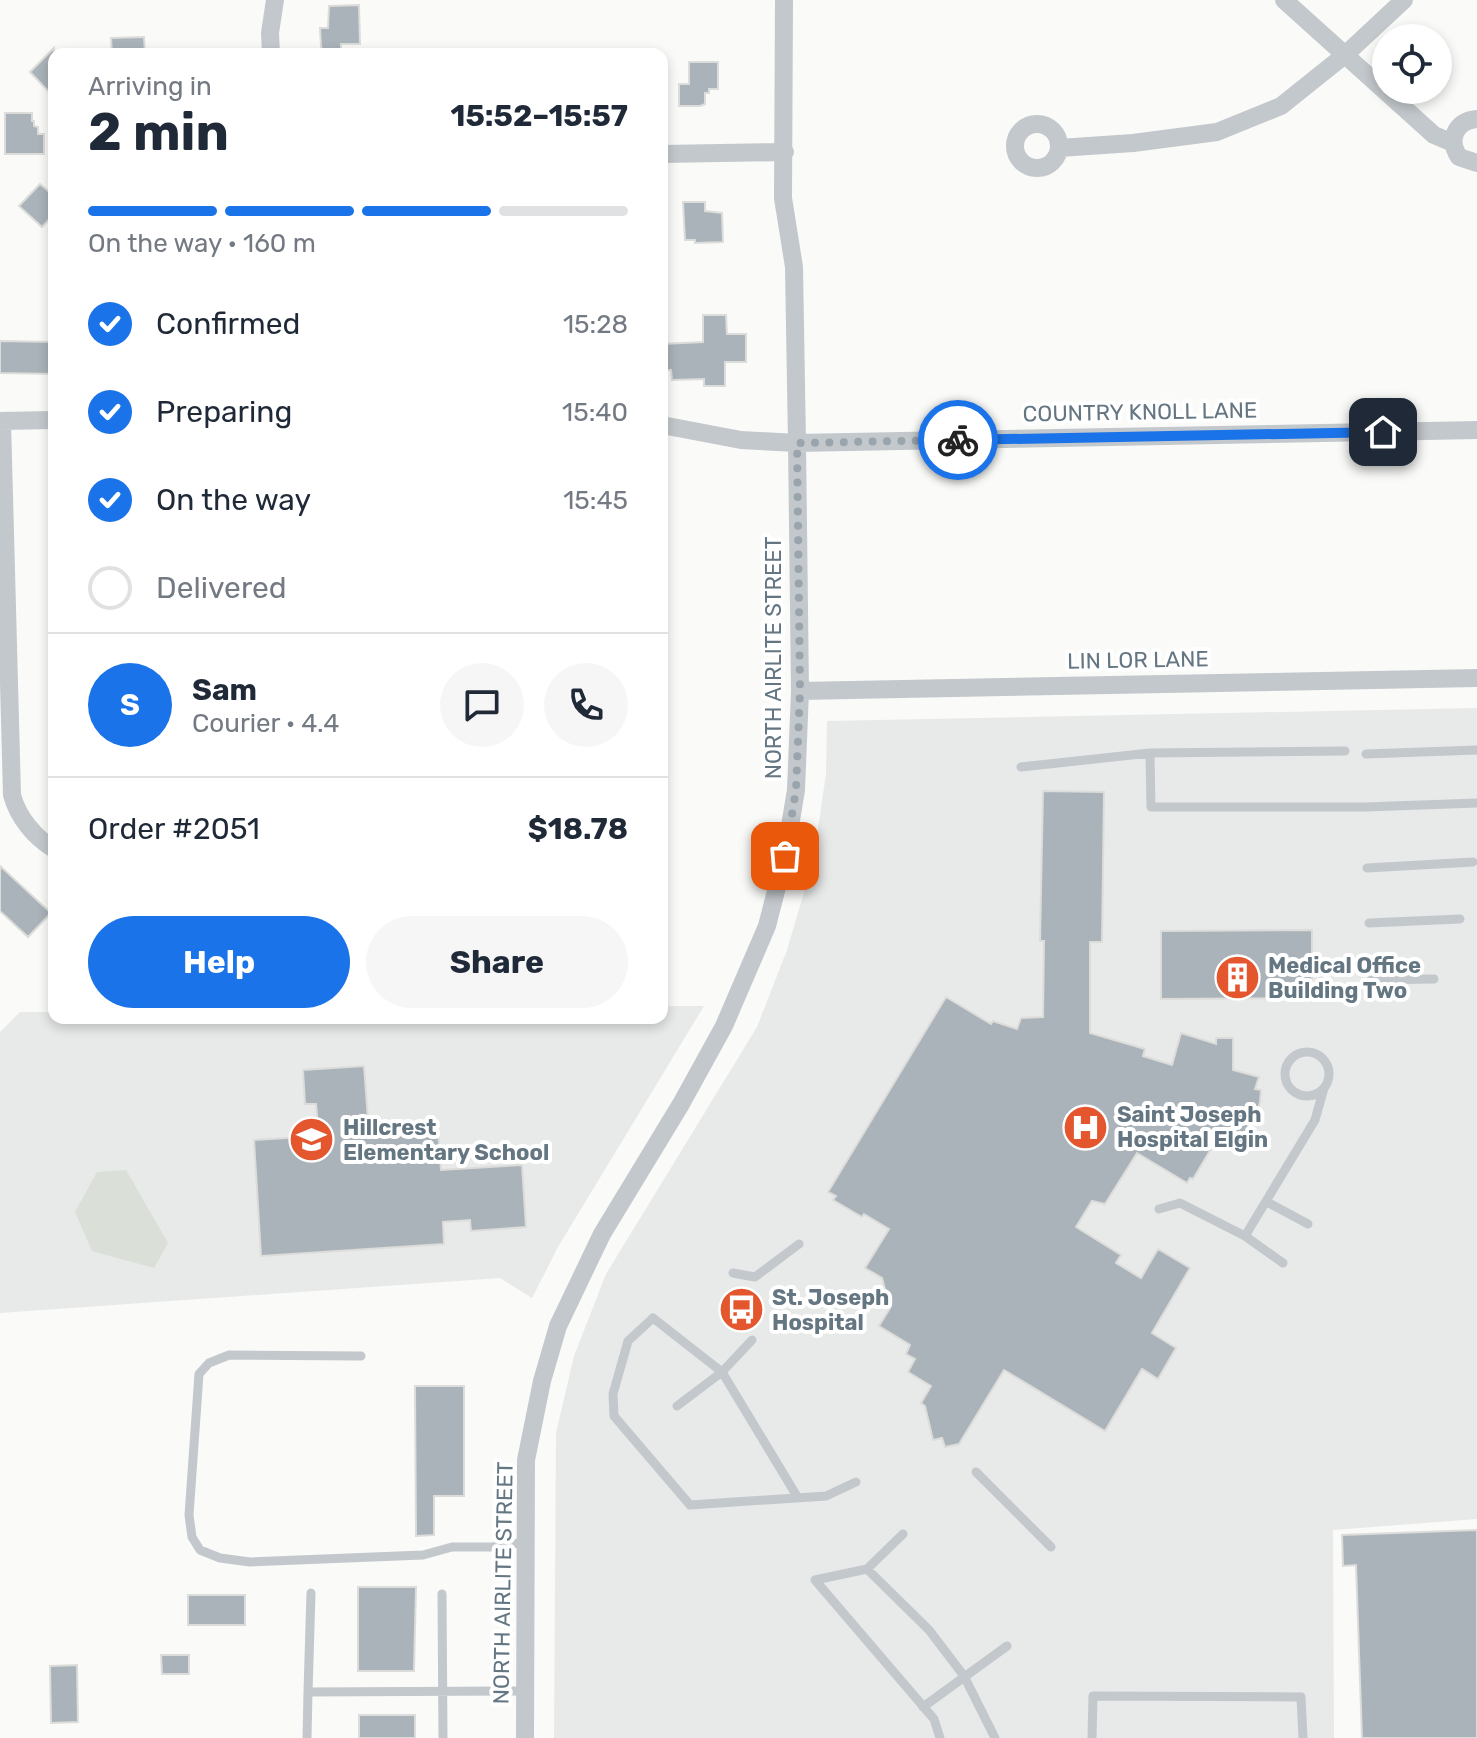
<!DOCTYPE html>
<html lang="en">
<head>
<meta charset="utf-8">
<style>
  :root { --surface:#fff; --page:#f6f6f7; --text:#1f2937; --muted:#747a83; --line:#e0e1e3; --accent:#1a73e8 }
  body { margin:0; font-family:Rubik,sans-serif; background:var(--page); color:var(--text); height:100vh; display:flex; flex-direction:column; font-size:30px; white-space:nowrap }
  * { box-sizing:border-box; margin:0 }
  p { font-size:26px; color:var(--muted) }
  .icon { flex:none; width:44px; height:44px; fill:none; stroke:currentColor; stroke-width:2; stroke-linecap:round; stroke-linejoin:round }
  .map { position:relative; flex:1; overflow:hidden }
  .sheet { position:absolute; left:48px; top:48px; width:620px; height:976px; display:flex; flex-direction:column; background:var(--surface); border-radius:16px; box-shadow:0 4px 12px #0003 }
  .sheet>* { flex:none }
  .tools { position:absolute; left:1372px; top:24px; display:grid; gap:16px }
  .tools a { display:grid; place-items:center; width:80px; height:80px; border-radius:50%; background:var(--surface); box-shadow:0 4px 12px #0003; font-size:40px }
  .pin { position:absolute; display:grid; place-items:center; width:68px; height:68px; color:#fff; margin:-34px; border-radius:16px; box-shadow:0 4px 12px #0006 }
  .courier { position:absolute; display:grid; place-items:center; width:80px; height:80px; margin:-40px; border:6px solid #1a73e8; border-radius:50%; background:#fff; color:#222; box-shadow:0 2px 10px #0007 }
  .headline em { font-style:normal; font-weight:700 }
  .headline div { display:flex; flex-direction:column-reverse }
  .headline { display:flex; align-items:center; justify-content:space-between; height:136px; padding:0 40px }
  h1 { font-size:52px; font-weight:700; line-height:60px }
  .bar { display:grid; grid-template-columns:repeat(4,1fr); gap:12px 8px; align-content:center; height:96px; padding:0 40px }
  .bar i { height:10px; border-radius:6px; background:var(--line) }
  .bar .active { background:var(--accent) }
  .bar p { grid-column:span 4 }
  .line { display:flex; align-items:center; gap:20px; padding:0 40px; border-top:2px solid var(--line) }
  .line div { flex:1 }
  .round { display:grid; place-items:center; flex:none; width:84px; height:84px; border-radius:42px; background:var(--page) }
  ol { padding:0 40px; list-style:none }
  li { display:flex; align-items:center; gap:24px; height:88px }
  li p { margin-inline-start:auto }
  li .icon { padding:8px; border-radius:50%; background:var(--accent); color:#fff; stroke-width:4 }
  li:last-child { color:var(--muted) }
  li i { width:44px; height:44px; border:4px solid var(--line); border-radius:50% }
  .cta { display:flex; gap:16px; margin-top:auto; padding:16px 40px }
  .cta a { flex:1; height:92px; border-radius:48px; background:var(--accent); color:#fff; font-size:32px; font-weight:700; line-height:92px; text-align:center }
  .cta a+a { background:var(--page); color:var(--text) }
  .map>svg:first-child { display:block }
</style>
</head>
<body>
<div class="map">
<svg width="1477" height="1738" viewBox="0 0 1477 1738">
  <rect width="100%" height="100%" fill="#fafaf8"/>
  <path fill="#e8e9e9" d="M1477 708V1519L1333 1530 1334 1738H554L556 1433 574 1356 606 1274 757 1027 787 950 813 862 826 774 827 721Z
    M662 1006H704L558 1247 532 1298 500 1278 0 1313V1032L20 1012H54V1018H662Z"/>
  <path fill="#dadfd7" d="M126 1170 168 1243 154 1268 92 1251 75 1212 97 1172Z"/>
  <path fill="#aab3b9" stroke="#dcdcda" stroke-width="2" d="M359 5 360 44H341V49L323 50 321 47 320 28H328L329 6Z
    M144 37 145 54H112L111 38Z
    M54 48V97L30 72Z
    M689 62H718V89H709V93H705V104L700 106H679V84H689Z
    M5 113H32V121H34V126L38 127V134H44V154H5Z
    M40 184 54 196V214L42 227 19 206Z
    M683 202H705V211L722 213 723 242 695 243V240H685Z
    M703 315H726L727 334H746V362H725V386H704V379L672 380 671 370H662V344L703 342Z
    M0 341 54 342V374L0 373Z
    M1043 791 1104 792 1102 942H1090V1033L1145 1049 1143 1056 1172 1065 1181 1033 1216 1044V1038H1233V1070L1259 1077 1255 1089 1261 1090 1260 1102 1254 1125 1247 1135 1242 1134 1239 1145 1217 1139 1193 1179 1190 1178 1187 1183 1137 1153 1105 1204 1092 1201 1076 1227 1121 1255 1116 1263 1141 1278 1158 1249 1190 1268 1152 1333 1176 1348 1158 1379 1142 1369 1105 1431 1004 1370 959 1444 945 1447 942 1438 933 1440 925 1406 921 1403 931 1386 908 1372 915 1359 906 1354 910 1345 879 1326 890 1308 882 1278 865 1268 889 1229 864 1214 862 1217 833 1200 836 1196 828 1192 946 997 991 1024 993 1021 1017 1029 1021 1018 1043 1017 1044 941H1040Z
    M0 866 51 913 28 937 0 911Z
    M1312 930V998L1161 999V931Z
    M364 1066 369 1133 438 1128 441 1170 522 1165 526 1227 471 1231 470 1220 443 1222 444 1244 261 1256 254 1140 319 1136 316 1104H305L303 1070Z
    M415 1386H464V1496H434V1535L416 1536Z
    M1477 1530V1738H1362L1356 1565 1343 1566 1342 1535Z
    M358 1587H416L414 1671H358Z
    M188 1595H245V1625H188Z
    M161 1655H189V1674H162Z
    M77 1665 78 1722 51 1723 50 1666Z
    M359 1715H415V1738H359Z"/>
  <g fill="none" stroke-linecap="round" stroke-linejoin="round">
    <path stroke="#c3c8cc" stroke-width="9" d="M1150 753 1151 807H1365L1477 803
      M1366 754 1477 750
      M1021 767 1150 753 1345 751
      M1367 868 1473 862
      M1369 923 1460 919
      M1371 980 1434 979
      M1285 1074a22 22 0 1 1 44 0a22 22 0 1 1-44 0Z
      M1267 1202 1308 1224
      M1159 1209 1180 1203 1245 1236
      M1283 1263 1245 1236 1315 1120 1324 1088
      M733 1273 755 1277 799 1244
      M752 1340 722 1372 653 1318 628 1341 613 1394 614 1416 690 1505 826 1496 856 1482
      M361 1356 229 1355 209 1363 199 1374 189 1515 192 1537 200 1550 220 1558 250 1562 423 1555 452 1547H492L525 1542
      M677 1406 722 1372 798 1498
      M976 1472 1051 1547
      M903 1534 867 1569 815 1580 934 1719 940 1738
      M867 1569 929 1630 964 1676 995 1738
      M311 1593 308 1692 525 1691
      M442 1594 443 1738
      M923 1707 1007 1646
      M307 1738 308 1692
      M1092 1738 1093 1696 1301 1697 1303 1738"/>
    <path stroke="#c3c8cc" stroke-width="18" d="M1284 0 1434 135 1453 143
      M271 54 270 33 275 0
      M1477 119C1456 121 1447 139 1459 157L1477 163
      M1015 146a22 22 0 1 1 44 0a22 22 0 1 1-44 0Z
      M1059 148 1133 143 1217 132 1281 106 1346 54 1404 0
      M662 154 785 152
      M0 421 54 420
      M2 421 12 795C18 817 34 837 54 849
      M662 425 741 440 797 443 1477 430
      M800 691 1477 678
      M525 1738 526 1460 542 1381 558 1326 602 1234 681 1104 724 1026 767 926 785 856 796 790 800 691 797 443 794 267 783 198 784 0"/>
  </g>
  <g fill="none" stroke-linecap="round" stroke-linejoin="round">
    <path stroke="#99a4ac" stroke-width="8" stroke-dasharray="0 14.4" d="M785 856 796 790 800 691 797 443 958 440"/>
    <path stroke="#1a73e8" stroke-width="10" d="M958 440 1383 432"/>
  </g>
  <defs>
    <symbol id="building-disc" viewBox="-11 -11 22 22"><circle r="9.5" fill="#e4572e" stroke="#fff"/><path d="M-4-6H4V6H1V3H-1V6H-4ZM-2.5-4.3h1.7v1.8h-1.7ZM.8-4.3h1.7v1.8H.8ZM-2.5-1h1.7V.8h-1.7ZM.8-1h1.7V.8H.8Z" fill="#fff"/></symbol>
    <symbol id="hospital-disc" viewBox="-11 -11 22 22"><circle r="9.5" fill="#e4572e" stroke="#fff"/><path d="M-5-5h3v3.5h4V-5h3V5h-3V1.5h-4V5h-3Z" fill="#fff"/></symbol>
    <symbol id="school-disc" viewBox="-11 -11 22 22"><circle r="9.5" fill="#e4572e" stroke="#fff"/><path d="M0-5L7-2L0 1L-7-2ZM-4 1L0 2.5L4 1V4Q0 6-4 4Z" fill="#fff"/></symbol>
    <symbol id="bus-disc" viewBox="-11 -11 22 22"><circle r="9.5" fill="#e4572e" stroke="#fff"/><path d="M-5-6H5V4H4V6H2V4H-2V6H-4V4H-5ZM-3.5-4V0h7V-4ZM-3.5 1.2v1.5H-2V1.2ZM2 1.2v1.5H3.5V1.2Z" fill="#fff"/></symbol>
  </defs>
  <g fill-rule="evenodd">
    <use href="#building-disc" x="1212" y="952" width="51" height="51"/>
    <use href="#hospital-disc" x="1060" y="1102" width="51" height="51"/>
    <use href="#school-disc" x="286" y="1114" width="51" height="51"/>
    <use href="#bus-disc" x="716" y="1284" width="51" height="51"/>
  </g>
  <g text-anchor="middle" dominant-baseline="central" stroke-width="8" stroke-linejoin="round" paint-order="stroke">
    <g font-size="22" fill="#657683" stroke="#fff">
      <text transform="translate(1140 412) rotate(-1)">COUNTRY KNOLL LANE</text>
      <text transform="translate(773 658) rotate(-90)">NORTH AIRLITE STREET</text>
      <text transform="translate(1138 660) rotate(-1)">LIN LOR LANE</text>
      <text transform="translate(503 1583) rotate(-89)">NORTH AIRLITE STREET</text>
    </g>
    <g font-size="22" font-weight="bold" fill="#657683" stroke="#fff" text-anchor="start">
      <text x="1268" y="965">Medical Office<tspan x="1268" dy="25">Building Two</tspan></text>
      <text x="1117" y="1114">Saint Joseph<tspan x="1117" dy="25">Hospital Elgin</tspan></text>
      <text x="343" y="1127">Hillcrest<tspan x="343" dy="25">Elementary School</tspan></text>
      <text x="772" y="1297">St. Joseph<tspan x="772" dy="25">Hospital</tspan></text>
    </g>
  </g>
</svg>
<div class="tools">
<a><svg class="icon" aria-label="locate" viewBox="0 0 24 24"><circle cx="12" cy="12" r="6"/><path d="M12 2v4M12 18v4M2 12h4M18 12h4"/></svg></a>
</div>
<div class="pin" style="left:785px;top:856px;background:#ea580c"><svg class="icon" aria-label="bag" viewBox="0 0 24 24"><path d="M5 8h14l-1 12H6zM9 8a3 3 0 0 1 6 0"/></svg></div>
<div class="pin" style="left:1383px;top:432px;background:#1f2937"><svg class="icon" aria-label="home" viewBox="0 0 24 24"><path d="M3 11l9-7 9 7M6 9v11h12V9"/></svg></div>
<div class="courier" style="left:958px;top:440px"><svg class="icon" aria-label="bike" viewBox="0 0 24 24"><circle cx="6" cy="16" r="4"/><circle cx="18" cy="16" r="4"/><path d="M6 16l4-8h5l3 8M10 8l3 8H6M13 5h3"/></svg></div>
<section class="sheet">
<div class="headline"><div><h1>2 min</h1><p>Arriving in</p></div><em>15:52–15:57</em></div>
<div class="bar"><i class="active"></i><i class="active"></i><i class="active"></i><i></i><p>On the way · 160 m</p></div>
<ol>
<li><svg class="icon" aria-label="check" viewBox="0 0 24 24"><path d="M5 12l5 5 9-10"/></svg>Confirmed<p>15:28</p></li>
<li><svg class="icon" aria-label="check" viewBox="0 0 24 24"><path d="M5 12l5 5 9-10"/></svg>Preparing<p>15:40</p></li>
<li><svg class="icon" aria-label="check" viewBox="0 0 24 24"><path d="M5 12l5 5 9-10"/></svg>On the way<p>15:45</p></li>
<li><i></i>Delivered</li>
</ol>
<div class="line" style="height:144px"><b class="round" style="background:var(--accent);color:#fff">S</b><div><b>Sam</b><p>Courier · 4.4</p></div><a class="round"><svg class="icon" aria-label="chat" viewBox="0 0 24 24"><path d="M4 5h16v11H9l-5 4z"/></svg></a><a class="round"><svg class="icon" aria-label="phone" viewBox="0 0 24 24"><path d="M5 4h4l2 5-3 2q2 4 5 5l2-3 5 2v4C11 20 4 13 5 4z"/></svg></a></div>
<div class="line" style="height:104px"><div>Order #2051</div><b>$18.78</b></div>
<div class="cta"><a>Help</a><a>Share</a></div>
</section>
</div>
</body>
</html>
